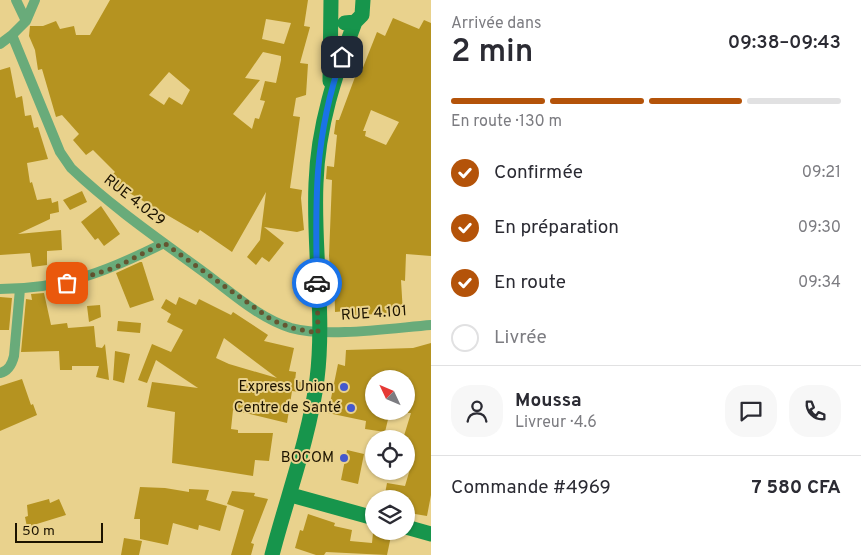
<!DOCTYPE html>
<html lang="fr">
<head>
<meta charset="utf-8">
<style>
  :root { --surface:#fff; --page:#f7f7f7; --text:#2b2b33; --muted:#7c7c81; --line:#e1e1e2; --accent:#b45309 }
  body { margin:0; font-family:Overpass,sans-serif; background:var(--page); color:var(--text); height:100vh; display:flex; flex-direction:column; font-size:19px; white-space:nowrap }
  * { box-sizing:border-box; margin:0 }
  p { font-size:16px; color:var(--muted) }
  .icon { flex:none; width:28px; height:28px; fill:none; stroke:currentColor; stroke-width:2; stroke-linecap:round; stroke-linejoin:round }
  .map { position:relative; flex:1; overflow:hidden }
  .sheet { display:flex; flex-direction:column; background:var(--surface); width:430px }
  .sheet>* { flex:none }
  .needle { width:32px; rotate:314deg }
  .buttons { position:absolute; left:365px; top:370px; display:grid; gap:10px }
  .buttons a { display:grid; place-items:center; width:50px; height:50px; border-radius:50%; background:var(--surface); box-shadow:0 1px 4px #0004; font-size:25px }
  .scale { position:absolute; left:15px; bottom:12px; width:88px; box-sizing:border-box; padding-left:5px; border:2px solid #1c1300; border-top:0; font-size:14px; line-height:18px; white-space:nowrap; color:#1c1300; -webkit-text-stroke:4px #e9d28d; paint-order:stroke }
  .pin { position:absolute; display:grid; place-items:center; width:42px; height:42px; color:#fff; margin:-21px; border-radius:10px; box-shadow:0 2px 8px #0006 }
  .courier { position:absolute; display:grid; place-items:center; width:50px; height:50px; margin:-25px; border:4px solid #1a73e8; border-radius:50%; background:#fff; color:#222; box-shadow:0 1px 6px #0007 }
  .headline em { font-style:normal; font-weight:600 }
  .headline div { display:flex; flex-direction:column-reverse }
  .headline { display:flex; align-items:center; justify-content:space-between; height:85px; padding:0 20px }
  h1 { font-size:32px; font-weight:600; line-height:38px }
  .bar { display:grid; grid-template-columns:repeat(4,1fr); gap:8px 5px; align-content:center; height:60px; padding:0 20px }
  .bar i { height:6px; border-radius:4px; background:var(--line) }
  .bar .current { background:var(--accent) }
  .bar p { grid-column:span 4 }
  .line { display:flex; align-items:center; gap:12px; padding:0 20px; border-top:1px solid var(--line) }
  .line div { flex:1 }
  .round { display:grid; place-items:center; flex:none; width:52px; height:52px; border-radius:20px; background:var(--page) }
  ol { padding:0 20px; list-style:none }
  li { display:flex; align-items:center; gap:15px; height:55px }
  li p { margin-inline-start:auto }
  li .icon { padding:5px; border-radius:50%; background:var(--accent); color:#fff; stroke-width:4 }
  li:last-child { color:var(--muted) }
  li i { width:28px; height:28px; border:2px solid var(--line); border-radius:50% }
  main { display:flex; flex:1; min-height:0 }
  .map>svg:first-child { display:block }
</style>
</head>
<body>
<main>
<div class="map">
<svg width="431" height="555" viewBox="0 0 431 555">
  <rect width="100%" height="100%" fill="#e9d28d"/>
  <path fill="#b59320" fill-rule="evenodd" d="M110 0H308L304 26 310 27 300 63 308 64 306 95 296 98 293 116 300 117 290 188 302 190 301 198 304 230 297 232 264 227 284 243 269 262 262 257 256 265 247 257 260 240 266 192 232 252 200 230 198 233 126 191 123 185 116 188 107 180 115 172 93 150 86 155 73 140 79 134 62 115 56 117 42 69 38 70 35 50 29 36 30 26H43L56 21 60 29 74 26 76 35H90ZM266 19 291 23 284 44 262 39ZM263 52 281 56V60L276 83 265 81 260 100 265 101 259 119 255 118 252 129 233 114 260 80 245 78ZM169 72 190 90 182 105 169 97 164 105 149 95Z
    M393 18 419 29 424 20 431 23V256L406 254 405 281 401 280 403 314 390 316V313L346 316V311L335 312 334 268H330L329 256 332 180 326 179 327 166 334 167 337 135 334 134 336 120H339L358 69 362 70 377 32 385 36ZM371 110 399 122 386 145 365 136 366 131H363Z
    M10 67 16 98 22 96 25 116 31 115 34 128 38 127 48 159 27 163 30 183 32 182 37 200 51 198 52 203 58 201 59 212 50 214V219L18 234 61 230 62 250 47 251V265L32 267 30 253 0 255V70Z
    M82 191 87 202 70 210 63 200Z
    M101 206 120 234 104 246 98 238 95 240 81 222Z
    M140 262H142L154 300 130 308 116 273Z
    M44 293 51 325 67 323 68 328 94 326 96 347 102 348 105 344 109 380 96 377 99 366H72V370H60L59 351 21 352 26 299 32 300 31 294Z
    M0 297 12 298 9 330H0Z
    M179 297 196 305 199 299 231 315 233 312 268 335 264 341 294 348 289 371 296 372 295 381 302 382 300 392 292 391 287 423 233 410 231 429 238 430V433H273L269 461 255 460 253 476 172 463 175 412 147 407 152 382 198 388 156 360 147 383 138 380 152 344 171 352 183 330 167 322 171 314 161 308 166 299 176 305ZM224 338 277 378 229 364 216 358Z
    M100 305 101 317 89 322 87 306Z
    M118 321 141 323 140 333 117 331Z
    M431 343V495L427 516 409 513 410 507H406V499H384L387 483 405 486 410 469 406 468V439H403L411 413H406V379H374V411H390L385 432 365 429 366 421 328 413 338 364 345 366 346 350 413 348Z
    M115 351 130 354 124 383 113 380Z
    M22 379 31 405 33 404 37 415 0 431V386Z
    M347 450 364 454 358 484 341 480Z
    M140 487 165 488 189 492V489L209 490 206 500 227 506 220 531 199 525 198 530 173 523 168 545 140 539V519H134Z
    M232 491 255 493 254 496 268 499 251 543 254 544 251 555H231L244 510 227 504Z
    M49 499 50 503 59 499 66 515 27 527 25 517 28 516 27 505Z
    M308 514 335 523 334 526 352 530 350 541 372 543 373 533 391 536 387 555 326 552 324 555H316L295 548 300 530 303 531Z
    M124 538 142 541 139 555H121Z"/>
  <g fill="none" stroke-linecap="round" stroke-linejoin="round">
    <path stroke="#69ab7a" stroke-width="10" d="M16 0 26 21
      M12 35 26 21 35 0
      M0 44 12 35 60 152 71 168C112 207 160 240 205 273 232 293 259 318 291 328 327 338 393 328 431 325
      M0 289C64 289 108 271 164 243
      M0 373C9 371 12 364 14 356L20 289"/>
    <path stroke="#17954c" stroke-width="15" d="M345 23 355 22 362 15 363 0
      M330 81 331 0
      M291 495 374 518
      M406 527 431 534
      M272 555C287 497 309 439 317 379 325 314 313 248 316 183 318 125 335 75 355 22"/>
  </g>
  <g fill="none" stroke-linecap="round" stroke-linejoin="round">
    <path stroke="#645631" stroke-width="5" stroke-dasharray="0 9" d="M67 283 114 268 164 243 272 320 292 328 318 333 317 283"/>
    <path stroke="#1a73e8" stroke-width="6" d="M317 283C315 201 314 136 342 57"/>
  </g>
  <g fill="#4559cd" stroke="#e9d28d" stroke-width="2">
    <circle cx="344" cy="387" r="5"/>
    <circle cx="351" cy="408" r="5"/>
    <circle cx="344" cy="458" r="5"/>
  </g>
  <g text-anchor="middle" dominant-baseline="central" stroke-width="4" stroke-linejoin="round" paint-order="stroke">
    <g font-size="15" fill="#1c1300" stroke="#e9d28d">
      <text transform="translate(134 201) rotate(38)">RUE 4.029</text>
      <text transform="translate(374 314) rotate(-4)">RUE 4.101</text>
    </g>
    <g font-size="15" fill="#1c1300" stroke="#e9d28d" text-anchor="end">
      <text x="334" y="387">Express Union</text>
      <text x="341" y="408">Centre de Santé</text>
      <text x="334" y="458">BOCOM</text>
    </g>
  </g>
</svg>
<div class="buttons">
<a><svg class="needle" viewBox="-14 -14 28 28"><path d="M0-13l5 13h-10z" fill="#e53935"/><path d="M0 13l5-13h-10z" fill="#7c7c81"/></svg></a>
<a><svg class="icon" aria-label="locate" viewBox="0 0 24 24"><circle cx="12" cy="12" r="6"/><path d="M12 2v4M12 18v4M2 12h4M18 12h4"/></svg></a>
<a><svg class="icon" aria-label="layers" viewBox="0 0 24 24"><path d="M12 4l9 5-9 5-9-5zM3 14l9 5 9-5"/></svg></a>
</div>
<div class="scale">50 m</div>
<div class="pin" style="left:67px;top:283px;background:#ea580c"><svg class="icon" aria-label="bag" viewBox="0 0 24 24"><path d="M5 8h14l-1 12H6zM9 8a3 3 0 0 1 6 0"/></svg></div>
<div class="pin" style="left:342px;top:57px;background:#1f2937"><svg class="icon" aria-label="home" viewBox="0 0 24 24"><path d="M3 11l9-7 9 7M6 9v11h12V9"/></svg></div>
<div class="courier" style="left:317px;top:283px"><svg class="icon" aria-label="car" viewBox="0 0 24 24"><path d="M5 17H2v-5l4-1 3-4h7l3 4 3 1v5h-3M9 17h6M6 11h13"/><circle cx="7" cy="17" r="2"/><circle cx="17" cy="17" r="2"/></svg></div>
</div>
<section class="sheet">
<div class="headline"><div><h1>2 min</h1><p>Arrivée dans</p></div><em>09:38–09:43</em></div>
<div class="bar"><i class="current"></i><i class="current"></i><i class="current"></i><i></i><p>En route · 130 m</p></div>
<ol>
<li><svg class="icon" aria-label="check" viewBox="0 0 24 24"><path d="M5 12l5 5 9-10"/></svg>Confirmée<p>09:21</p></li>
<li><svg class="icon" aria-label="check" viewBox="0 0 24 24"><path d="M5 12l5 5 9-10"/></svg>En préparation<p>09:30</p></li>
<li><svg class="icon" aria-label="check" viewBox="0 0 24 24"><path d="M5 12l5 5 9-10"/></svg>En route<p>09:34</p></li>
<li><i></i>Livrée</li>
</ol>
<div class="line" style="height:90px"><a class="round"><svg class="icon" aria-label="person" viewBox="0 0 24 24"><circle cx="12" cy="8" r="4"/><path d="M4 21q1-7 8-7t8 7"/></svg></a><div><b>Moussa</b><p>Livreur · 4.6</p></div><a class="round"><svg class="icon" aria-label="chat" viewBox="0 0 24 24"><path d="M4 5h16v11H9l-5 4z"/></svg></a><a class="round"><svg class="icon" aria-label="phone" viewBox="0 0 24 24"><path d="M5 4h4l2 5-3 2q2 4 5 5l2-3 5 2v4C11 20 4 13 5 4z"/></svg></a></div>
<div class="line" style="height:65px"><div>Commande #4969</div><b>7 580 CFA</b></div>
</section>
</main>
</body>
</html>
